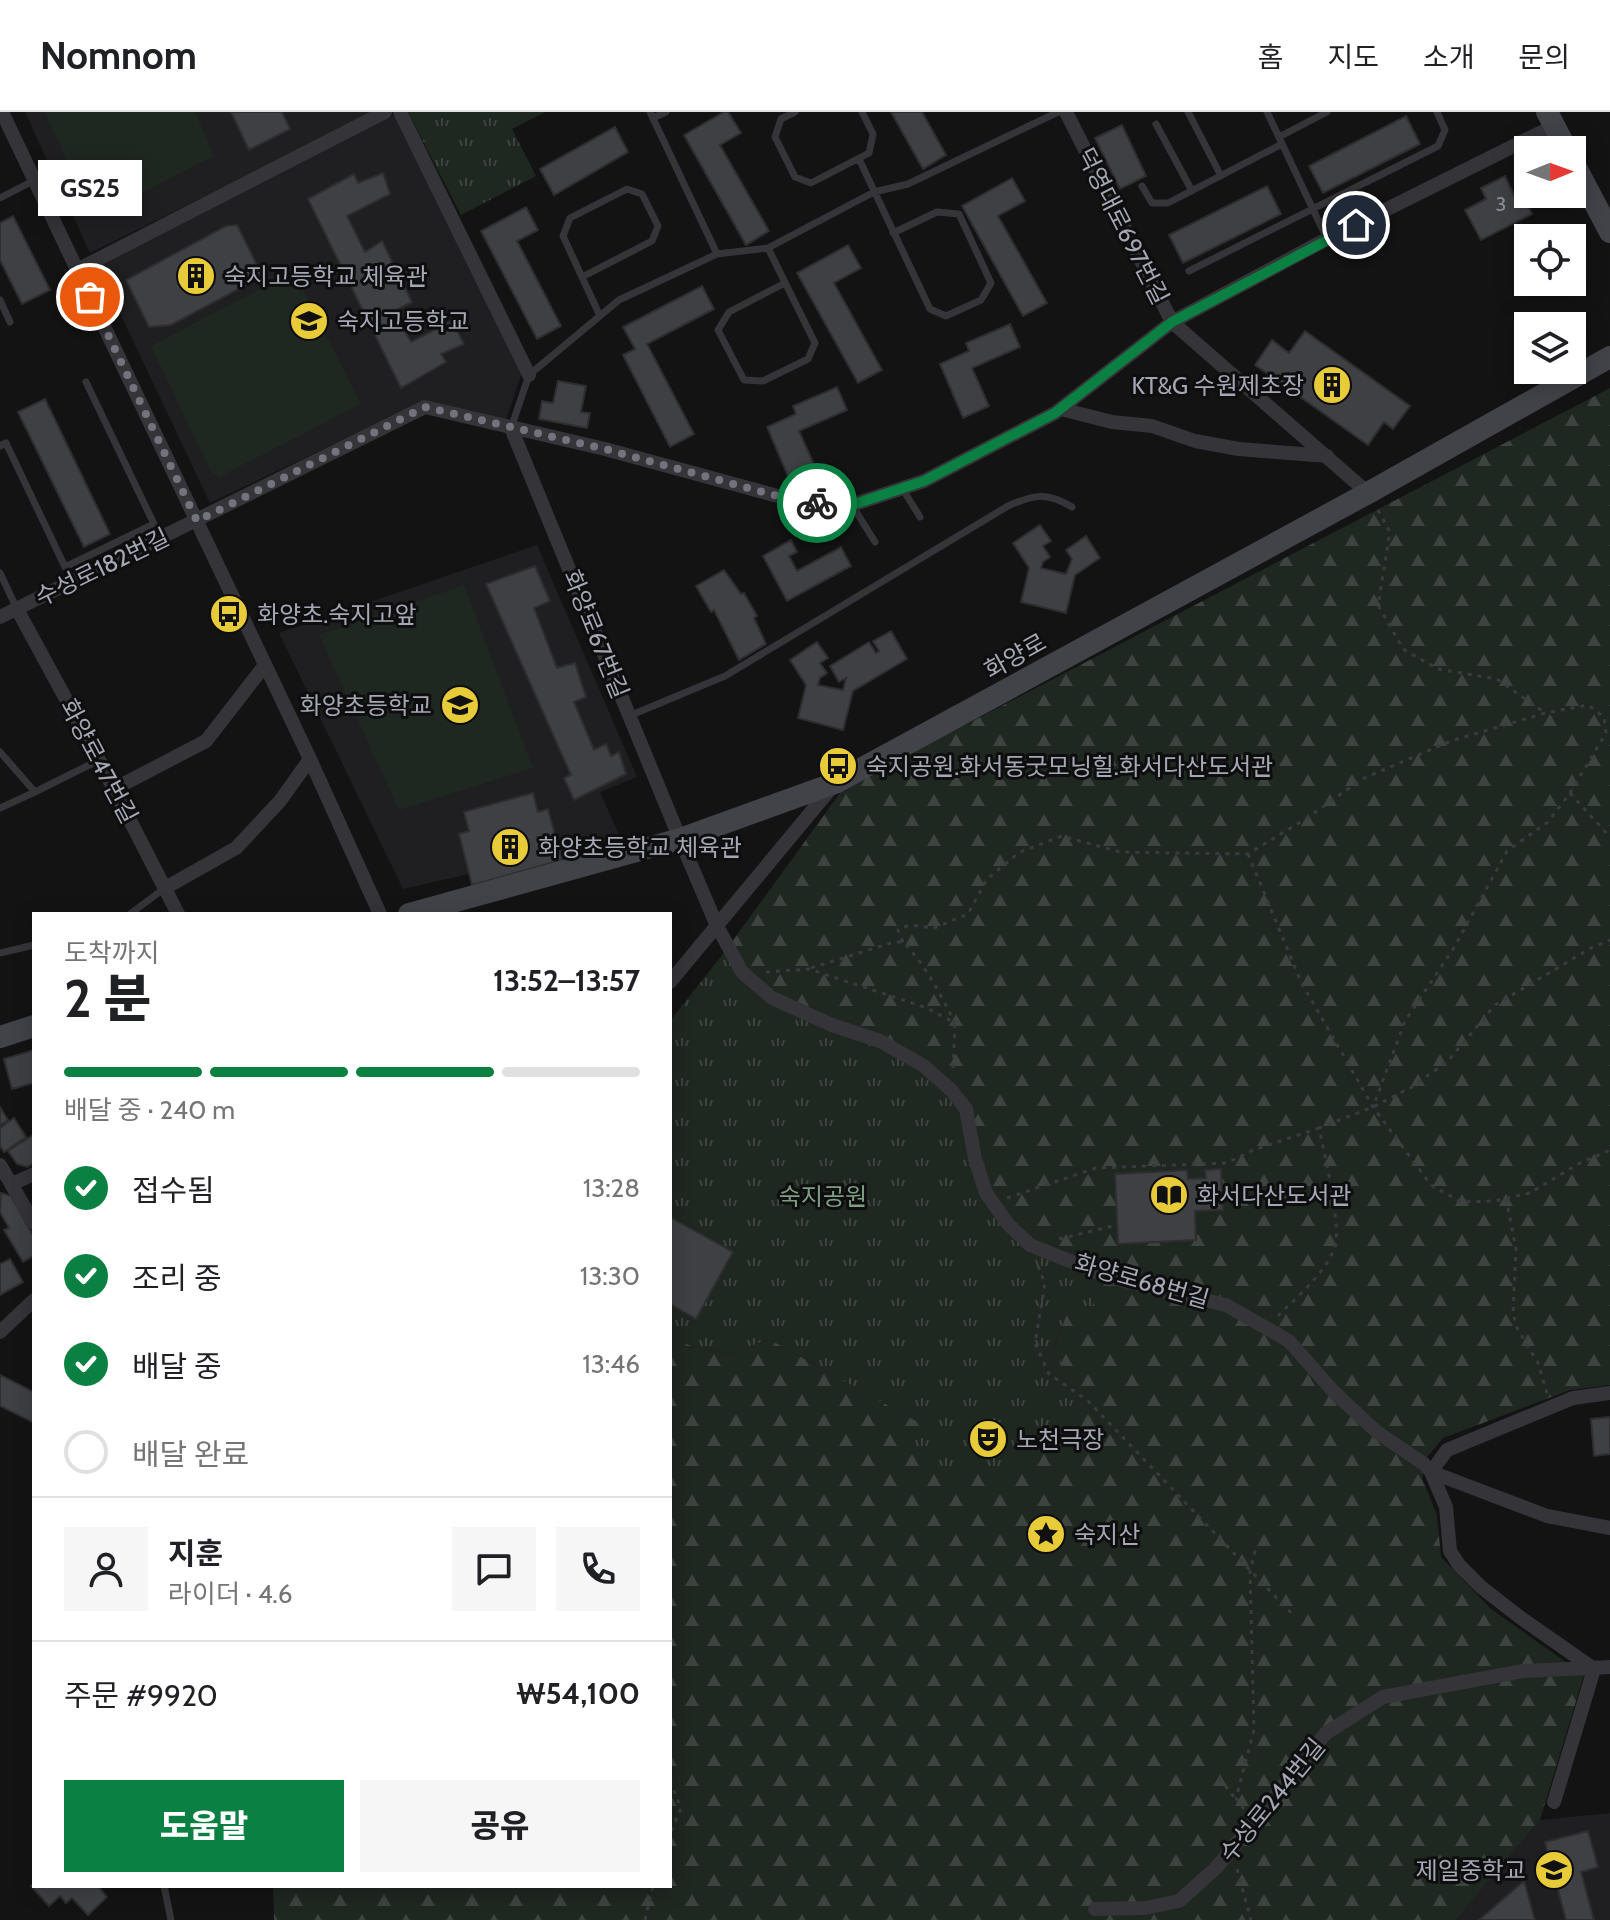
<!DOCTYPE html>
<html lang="ko">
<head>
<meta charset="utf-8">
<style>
  :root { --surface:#fff; --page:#f6f6f6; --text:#202124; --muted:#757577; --line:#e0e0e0; --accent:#0b8043 }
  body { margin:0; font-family:Cabin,"Noto Sans KR",sans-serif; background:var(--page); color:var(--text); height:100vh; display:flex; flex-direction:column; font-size:30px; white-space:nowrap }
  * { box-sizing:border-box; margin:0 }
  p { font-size:26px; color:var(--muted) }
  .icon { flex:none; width:44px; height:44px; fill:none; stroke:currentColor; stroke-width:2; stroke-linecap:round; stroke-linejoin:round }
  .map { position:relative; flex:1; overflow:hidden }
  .panel { position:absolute; left:32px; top:800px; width:640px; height:976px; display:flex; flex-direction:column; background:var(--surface); border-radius:0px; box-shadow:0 4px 20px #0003 }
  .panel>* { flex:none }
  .needle { width:52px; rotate:89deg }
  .tools { position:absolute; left:1514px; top:24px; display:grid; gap:16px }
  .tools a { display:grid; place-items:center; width:72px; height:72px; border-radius:0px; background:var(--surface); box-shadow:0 4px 20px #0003; font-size:40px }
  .pin { position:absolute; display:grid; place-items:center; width:68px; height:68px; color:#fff; margin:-34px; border:4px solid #fff; border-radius:50%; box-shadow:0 2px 8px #0007 }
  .courier { position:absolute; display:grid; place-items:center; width:80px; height:80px; margin:-40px; border:6px solid #0b8043; border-radius:50%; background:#fff; color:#222; box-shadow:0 2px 10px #0007 }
  .bubble { position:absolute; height:56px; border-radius:0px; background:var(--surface); box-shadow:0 4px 20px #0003; font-size:26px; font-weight:800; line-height:56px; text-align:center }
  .summary em { font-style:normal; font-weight:800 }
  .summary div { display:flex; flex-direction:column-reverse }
  .summary { display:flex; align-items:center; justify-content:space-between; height:136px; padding:0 32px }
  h1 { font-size:52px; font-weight:800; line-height:60px }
  .bar { display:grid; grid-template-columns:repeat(4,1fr); gap:12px 8px; align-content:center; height:96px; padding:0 32px }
  .bar i { height:10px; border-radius:6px; background:var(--line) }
  .bar .current { background:var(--accent) }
  .bar p { grid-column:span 4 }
  .line { display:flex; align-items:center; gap:20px; padding:0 32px; border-top:2px solid var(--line) }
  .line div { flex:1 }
  .round { display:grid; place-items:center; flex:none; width:84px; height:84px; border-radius:0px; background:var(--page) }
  ol { padding:0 32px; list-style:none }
  li { display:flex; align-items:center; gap:24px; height:88px }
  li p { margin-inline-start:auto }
  li .icon { padding:8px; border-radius:50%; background:var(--accent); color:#fff; stroke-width:4 }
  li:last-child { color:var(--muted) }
  li i { width:44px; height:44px; border:4px solid var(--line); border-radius:50% }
  .action { display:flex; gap:16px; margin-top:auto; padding:16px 32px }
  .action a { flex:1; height:92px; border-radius:0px; background:var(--accent); color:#fff; font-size:32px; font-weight:800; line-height:92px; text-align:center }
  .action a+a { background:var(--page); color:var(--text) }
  header { display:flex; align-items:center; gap:48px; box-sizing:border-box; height:112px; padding:0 40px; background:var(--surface); border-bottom:2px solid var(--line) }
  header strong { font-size:38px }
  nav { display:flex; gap:44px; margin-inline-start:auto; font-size:28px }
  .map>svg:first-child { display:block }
</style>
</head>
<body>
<header>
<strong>Nomnom</strong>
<nav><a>홈</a><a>지도</a><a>소개</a><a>문의</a></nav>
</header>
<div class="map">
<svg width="1610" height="1808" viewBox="0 0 1610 1808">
  <defs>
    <pattern id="forest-firs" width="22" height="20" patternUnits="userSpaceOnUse" patternTransform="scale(2)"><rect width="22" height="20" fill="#1f2721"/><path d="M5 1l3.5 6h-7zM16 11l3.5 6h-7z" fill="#3d443f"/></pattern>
    <pattern id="park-tufts" width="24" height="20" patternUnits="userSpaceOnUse" patternTransform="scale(2)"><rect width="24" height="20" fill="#1f2721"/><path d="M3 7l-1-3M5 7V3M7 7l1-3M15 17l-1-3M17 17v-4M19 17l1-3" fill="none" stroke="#3d443f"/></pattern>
  </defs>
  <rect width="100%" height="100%" fill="#131314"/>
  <path fill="#1f1f21" d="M25 0H376L90 141Z
    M394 3 521 263 506 308 426 288 210 391 98 155Z
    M537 433 637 665 600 680 621 727 403 777 279 521Z
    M1610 1701V1808H1456L1540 1708Z"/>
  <path fill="#1f2721" d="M45 0H195L214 44 106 99 87 95Z
    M294 159 361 292 219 365 211 360 151 234Z
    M464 473 533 656 399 698 319 523Z"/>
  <path fill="url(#forest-firs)" d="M1610 276V1273L1570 1278 1443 1326 1428 1344 1422 1366 1437 1403 1441 1445 1491 1497 1584 1563 1540 1708 1456 1808H274L273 1774H670V1225L692 1234 729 1242 769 1227 924 1313 1074 1273 1053 1238 1066 1204 1029 1137 771 889 726 838 843 677Z"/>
  <path fill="url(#park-tufts)" d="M408 0H545L512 17 536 64 461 103Z
    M726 838 739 863 920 957 963 999 1005 1113 1103 1166 1092 1195 1066 1204 1053 1237 1074 1273 1075 1303 1058 1329 1034 1348 999 1360 950 1359 912 1335 923 1313 769 1227 729 1242 692 1234 670 1225V909Z"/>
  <path fill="#3f4044" stroke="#2e2d30" stroke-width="2" d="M231 0H282L290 17 249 38Z
    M724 0H728L741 21 720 33 769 119 746 133 684 23Z
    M891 0H922L946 43 923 57Z
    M1406 4 1420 32 1323 81 1309 54Z
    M1122 13 1146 64 1120 77 1095 26Z
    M615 15 628 40 554 83 540 57Z
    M383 61 390 82 347 104 365 140 382 129 412 190 394 199 411 230 452 209 464 232 441 242 446 250 401 276 308 87 354 62 358 71Z
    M1505 64 1515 86 1522 83 1532 102 1481 128 1465 98 1486 87 1481 76Z
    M1012 66 1025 89 998 104 1047 191 1023 204 962 94Z
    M1267 74 1281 102 1183 151 1169 123Z
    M526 95 538 118 517 129 561 214 537 227 481 119Z
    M13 104 50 178 22 192 0 148V111Z
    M237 113 261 161 250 171 171 213 149 215 126 168 226 114Z
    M848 133 861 156 834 171 882 258 858 271 797 161Z
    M702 174 714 197 647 232 694 322 670 335 623 243 635 237 623 215Z
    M1010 212 1020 235 972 256 989 294 963 306 940 252 969 239 966 231Z
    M1305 219 1410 294 1393 317 1384 310 1368 333 1255 253 1272 228 1289 241Z
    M558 269 586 274 581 300 590 301 587 316 539 307 542 289 553 291Z
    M837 275 847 298 799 319 816 357 790 369 767 315 796 302 793 294Z
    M45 287 110 422 84 435 18 300Z
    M1040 413 1051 429 1043 434 1050 445 1043 450 1041 456 1066 462 1072 447 1066 438 1086 424 1100 446 1075 463 1066 501 1021 490 1029 456 1013 431Z
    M791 428 797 440 789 444 797 459 841 435 851 454 787 489 763 444Z
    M535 454 550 489 534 496 557 556 575 551 586 585 574 590 594 638 606 632 611 644 619 640 626 662 574 688 564 666 571 663 486 472Z
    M724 458 741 482 744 481 757 504 754 506 766 532 739 548 714 498 711 500 696 474Z
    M891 519 907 547 853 579 843 618 798 606 806 573 790 548 817 530 828 546 820 551 827 561 820 566 818 573 843 578 846 566 839 570 830 554 869 530 876 541 879 539 873 529Z
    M533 681 538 700 548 697 562 748 472 773 459 722 469 719 464 700Z
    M34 938V971L12 977 4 947Z
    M0 995 8 1008 0 1013Z
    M14 1006 26 1025 4 1040 0 1034V1016Z
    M33 1023 34 1051 27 1055 17 1052 8 1039Z
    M1221 1057 1223 1098 1195 1099 1196 1128 1118 1132 1115 1062 1187 1058 1188 1067 1206 1066 1205 1058Z
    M1 1081 11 1084 34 1125V1144L23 1150 4 1118 9 1116 0 1100Z
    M670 1105 733 1140 696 1207 670 1192Z
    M10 1147 23 1170 0 1183V1152Z
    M0 1263 34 1280V1311L0 1294Z
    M1610 1305V1342L1594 1344 1591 1307Z
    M1588 1719 1598 1755 1581 1760 1594 1808H1566L1545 1730Z
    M1524 1769 1535 1808H1479Z
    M34 1771V1774H98L107 1785 88 1803 72 1786 66 1791 60 1784 49 1794 31 1774Z"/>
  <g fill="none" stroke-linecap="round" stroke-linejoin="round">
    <path stroke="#3a3b40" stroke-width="3" stroke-dasharray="4 6" stroke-linecap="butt" d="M1378 398 1390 420 1378 493 1403 537 1438 557 1497 567 1545 601
      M1570 681 1610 725
      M1248 742 1301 870 1373 995 1431 1073 1461 1090 1494 1089 1530 1081 1580 1051 1610 1038
      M903 830 898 818 909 813 934 816 968 802 987 767 1020 740 1062 724 1120 740 1248 742 1310 704 1362 667 1451 629 1545 601 1588 593 1604 605 1606 621 1570 681 1548 710 1507 739 1455 834 1405 909 1373 995
      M811 856 894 830H903C926 853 940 882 955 911
      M766 860 809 857 927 896 955 911 953 959
      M1007 1086 1096 1056 1227 1051 1251 1039 1319 1016
      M1506 1086 1516 1137 1513 1201 1517 1216 1538 1251 1547 1281
      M1059 1127 1117 1113
      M1038 1154 1045 1172 1035 1231 1049 1262 1087 1288 1295 1505
      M1278 1204C1298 1184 1322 1164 1334 1138 1343 1120 1324 1040 1319 1016L1373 995 1412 975 1448 949 1495 893 1591 836 1610 828
      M1219 1666 1234 1685
      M670 1669 681 1696 670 1722
      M1244 1697 1236 1686 1254 1618 1250 1460 1256 1435
      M1237 1757 1251 1808
      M645 1808 653 1774"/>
    <path stroke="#343439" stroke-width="7" d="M650 0 717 142
      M795 0 781 7 775 25 795 65 811 71 869 41 873 22 862 0
      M1188 0 1221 64
      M1267 0 1327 127
      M653 6 666 0
      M1156 12 1192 79
      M1279 25 1327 0
      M859 47 930 197 946 204 981 188 991 171 959 102 937 100 893 121
      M1142 74 1152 91H1168L1282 32
      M0 86 35 68
      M768 136 815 231 808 247 763 269 744 268 718 218 729 200 785 171
      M1189 159 1438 34 1445 18 1437 0
      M582 165 652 129 658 114 642 82 627 77 570 106 563 124 600 204
      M0 188 10 210
      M511 316 529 263 619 188 717 142 768 136 874 80 908 72 1058 0
      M0 334 6 331 65 455 154 412 86 270
      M902 376 920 405
      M852 393 875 430
      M0 461 17 497
      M629 604 725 564 1008 394C1035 382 1046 380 1072 395
      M0 640 35 680 99 648
      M0 696 35 680
      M130 802 165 776
      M0 841 34 833
      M164 1774 171 1808"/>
    <path stroke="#343439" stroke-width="14" d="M2 0 310 647 380 802
      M400 0 529 263
      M1066 0 1172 210 1368 381
      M77 158 385 0
      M1061 297 1112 310 1152 314 1195 329 1239 337 1327 344
      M511 316 680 727 717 814 742 860 772 886 832 913 880 929 924 954 952 979 966 997 975 1047 986 1081 1008 1112 1030 1133 1112 1166 1226 1193 1289 1229 1333 1279 1377 1320 1424 1352 1431 1360 1446 1395 1450 1439 1459 1453 1481 1475 1521 1506 1594 1557 1554 1690
      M17 497 99 648 178 802
      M0 505 425 295 605 337 796 389 852 393 924 369 1055 301 1172 210 1327 127 1554 14
      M114 677 206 629 265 553
      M165 776 236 736 280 689 310 647
      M670 870 832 675
      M0 1053 34 1111
      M12 1072 34 1062
      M0 1220 34 1188
      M1431 1360 1447 1338 1573 1286 1610 1281
      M1431 1360 1547 1404 1610 1416
      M1095 1797 1145 1796 1179 1789 1217 1755 1326 1621 1383 1585 1523 1559 1610 1555"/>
    <path stroke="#424349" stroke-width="22" d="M1547 0 1567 38
      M1572 48 1610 120
      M409 802 680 727 835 671 1368 381 1610 245
      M0 925 34 914"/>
  </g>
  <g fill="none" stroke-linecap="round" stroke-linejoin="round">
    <path stroke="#72737c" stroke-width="8" stroke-dasharray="0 14.4" d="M90 185 197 409 425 295 605 337 796 389 817 391"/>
    <path stroke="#0b8043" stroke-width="10" d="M817 391 852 393 924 369 1055 301 1172 210 1356 113"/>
  </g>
  <defs>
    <symbol id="building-disc" viewBox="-11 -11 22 22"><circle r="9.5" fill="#e8cb38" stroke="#0e0e0f"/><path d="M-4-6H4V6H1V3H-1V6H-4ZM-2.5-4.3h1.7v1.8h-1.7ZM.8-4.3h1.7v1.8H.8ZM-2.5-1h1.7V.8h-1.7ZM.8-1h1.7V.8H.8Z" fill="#111"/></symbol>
    <symbol id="school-disc" viewBox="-11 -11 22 22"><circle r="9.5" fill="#e8cb38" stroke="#0e0e0f"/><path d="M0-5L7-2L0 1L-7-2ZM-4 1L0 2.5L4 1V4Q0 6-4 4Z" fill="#111"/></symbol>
    <symbol id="bus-disc" viewBox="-11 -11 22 22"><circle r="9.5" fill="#e8cb38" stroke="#0e0e0f"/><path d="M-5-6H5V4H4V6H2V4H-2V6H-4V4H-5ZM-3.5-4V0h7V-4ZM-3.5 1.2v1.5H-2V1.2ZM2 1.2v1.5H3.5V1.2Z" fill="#111"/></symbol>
    <symbol id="library-disc" viewBox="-11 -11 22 22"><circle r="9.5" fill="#e8cb38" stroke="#0e0e0f"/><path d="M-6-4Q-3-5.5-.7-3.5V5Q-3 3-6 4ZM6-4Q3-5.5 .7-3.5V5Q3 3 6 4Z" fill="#111"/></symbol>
    <symbol id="theatre-disc" viewBox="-11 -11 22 22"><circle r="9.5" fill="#e8cb38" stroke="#0e0e0f"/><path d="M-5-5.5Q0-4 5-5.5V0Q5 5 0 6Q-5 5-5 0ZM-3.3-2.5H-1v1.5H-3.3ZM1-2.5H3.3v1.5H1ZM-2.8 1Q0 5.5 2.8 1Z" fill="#111"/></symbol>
    <symbol id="sight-disc" viewBox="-11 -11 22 22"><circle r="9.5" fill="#e8cb38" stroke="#0e0e0f"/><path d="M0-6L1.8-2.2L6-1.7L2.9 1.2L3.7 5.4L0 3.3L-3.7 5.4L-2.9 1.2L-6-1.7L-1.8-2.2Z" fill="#111"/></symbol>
  </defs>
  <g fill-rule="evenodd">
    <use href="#building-disc" x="174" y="142" width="44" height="44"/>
    <use href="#school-disc" x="287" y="187" width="44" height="44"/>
    <use href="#building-disc" x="1310" y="251" width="44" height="44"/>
    <use href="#bus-disc" x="207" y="480" width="44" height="44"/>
    <use href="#school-disc" x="438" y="571" width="44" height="44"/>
    <use href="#bus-disc" x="816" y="632" width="44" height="44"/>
    <use href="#building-disc" x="488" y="713" width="44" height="44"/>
    <use href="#library-disc" x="1147" y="1061" width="44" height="44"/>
    <use href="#theatre-disc" x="966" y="1305" width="44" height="44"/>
    <use href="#sight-disc" x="1024" y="1400" width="44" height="44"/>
    <use href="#school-disc" x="1532" y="1736" width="44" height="44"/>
  </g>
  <g text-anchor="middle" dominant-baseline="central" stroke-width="6" stroke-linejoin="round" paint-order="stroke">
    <g font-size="20" fill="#8c8d98">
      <text x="1501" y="92">3</text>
    </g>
    <g font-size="24" fill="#a5a7b4" stroke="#0e0e0f">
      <text transform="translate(1123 114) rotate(63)">덕영대로697번길</text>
      <text transform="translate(102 455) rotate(-26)">수성로182번길</text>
      <text transform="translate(596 522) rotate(68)">화양로67번길</text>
      <text transform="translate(1015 544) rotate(-29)">화양로</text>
      <text transform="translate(99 649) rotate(62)">화양로47번길</text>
      <text transform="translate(1142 1169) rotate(16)">화양로68번길</text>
      <text transform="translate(1272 1688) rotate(-51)">수성로244번길</text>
    </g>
    <g font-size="24" fill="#a5a7b4" stroke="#0e0e0f" text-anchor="start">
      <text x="224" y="164">숙지고등학교 체육관</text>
      <text x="337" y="209">숙지고등학교</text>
      <text x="1304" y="273" text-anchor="end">KT&amp;G 수원제초장</text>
      <text x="257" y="502">화양초.숙지고앞</text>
      <text x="432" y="593" text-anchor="end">화양초등학교</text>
      <text x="866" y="654">숙지공원.화서동굿모닝힐.화서다산도서관</text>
      <text x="538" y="735">화양초등학교 체육관</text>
      <text x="1197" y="1083">화서다산도서관</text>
      <text x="1016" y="1327">노천극장</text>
      <text x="1074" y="1422">숙지산</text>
      <text x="1526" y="1758" text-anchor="end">제일중학교</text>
    </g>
    <g font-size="24" fill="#7d9e85" stroke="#0e0e0f">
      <text x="823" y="1084">숙지공원</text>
    </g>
  </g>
</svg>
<div class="tools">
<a><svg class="needle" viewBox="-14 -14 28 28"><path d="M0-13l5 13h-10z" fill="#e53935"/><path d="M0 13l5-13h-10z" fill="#757577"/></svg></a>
<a><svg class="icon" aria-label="locate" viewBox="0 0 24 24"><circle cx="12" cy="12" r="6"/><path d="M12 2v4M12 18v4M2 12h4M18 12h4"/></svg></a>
<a><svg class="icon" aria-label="layers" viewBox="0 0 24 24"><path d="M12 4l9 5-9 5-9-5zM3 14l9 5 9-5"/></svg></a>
</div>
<div class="pin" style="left:90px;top:185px;background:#ea580c"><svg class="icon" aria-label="bag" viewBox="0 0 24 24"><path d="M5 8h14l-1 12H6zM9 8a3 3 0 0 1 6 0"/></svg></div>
<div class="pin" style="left:1356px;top:113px;background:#1f2937"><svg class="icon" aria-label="home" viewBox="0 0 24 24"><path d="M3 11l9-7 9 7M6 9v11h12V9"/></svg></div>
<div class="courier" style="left:817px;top:391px"><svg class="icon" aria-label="bike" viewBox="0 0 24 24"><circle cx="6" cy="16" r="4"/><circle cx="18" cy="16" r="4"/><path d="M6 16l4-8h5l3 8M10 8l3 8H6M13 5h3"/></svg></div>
<div class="bubble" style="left:38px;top:48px;width:104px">GS25</div>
<section class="panel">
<div class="summary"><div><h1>2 분</h1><p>도착까지</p></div><em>13:52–13:57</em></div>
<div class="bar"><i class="current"></i><i class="current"></i><i class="current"></i><i></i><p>배달 중 · 240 m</p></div>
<ol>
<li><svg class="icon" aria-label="check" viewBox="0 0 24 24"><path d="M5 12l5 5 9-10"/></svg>접수됨<p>13:28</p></li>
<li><svg class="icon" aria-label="check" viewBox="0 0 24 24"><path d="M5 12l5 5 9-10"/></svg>조리 중<p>13:30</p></li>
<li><svg class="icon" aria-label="check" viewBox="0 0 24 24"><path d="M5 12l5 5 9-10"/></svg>배달 중<p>13:46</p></li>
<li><i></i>배달 완료</li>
</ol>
<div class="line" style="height:144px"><a class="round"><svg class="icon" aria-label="person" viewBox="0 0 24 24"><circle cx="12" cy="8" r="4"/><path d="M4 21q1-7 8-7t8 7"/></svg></a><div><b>지훈</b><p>라이더 · 4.6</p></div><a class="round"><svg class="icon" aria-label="chat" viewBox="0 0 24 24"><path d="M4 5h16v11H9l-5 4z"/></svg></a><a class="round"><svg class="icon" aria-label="phone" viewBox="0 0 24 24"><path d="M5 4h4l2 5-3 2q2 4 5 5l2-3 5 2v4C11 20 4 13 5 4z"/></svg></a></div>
<div class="line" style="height:104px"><div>주문 #9920</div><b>₩54,100</b></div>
<div class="action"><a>도움말</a><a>공유</a></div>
</section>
</div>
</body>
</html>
